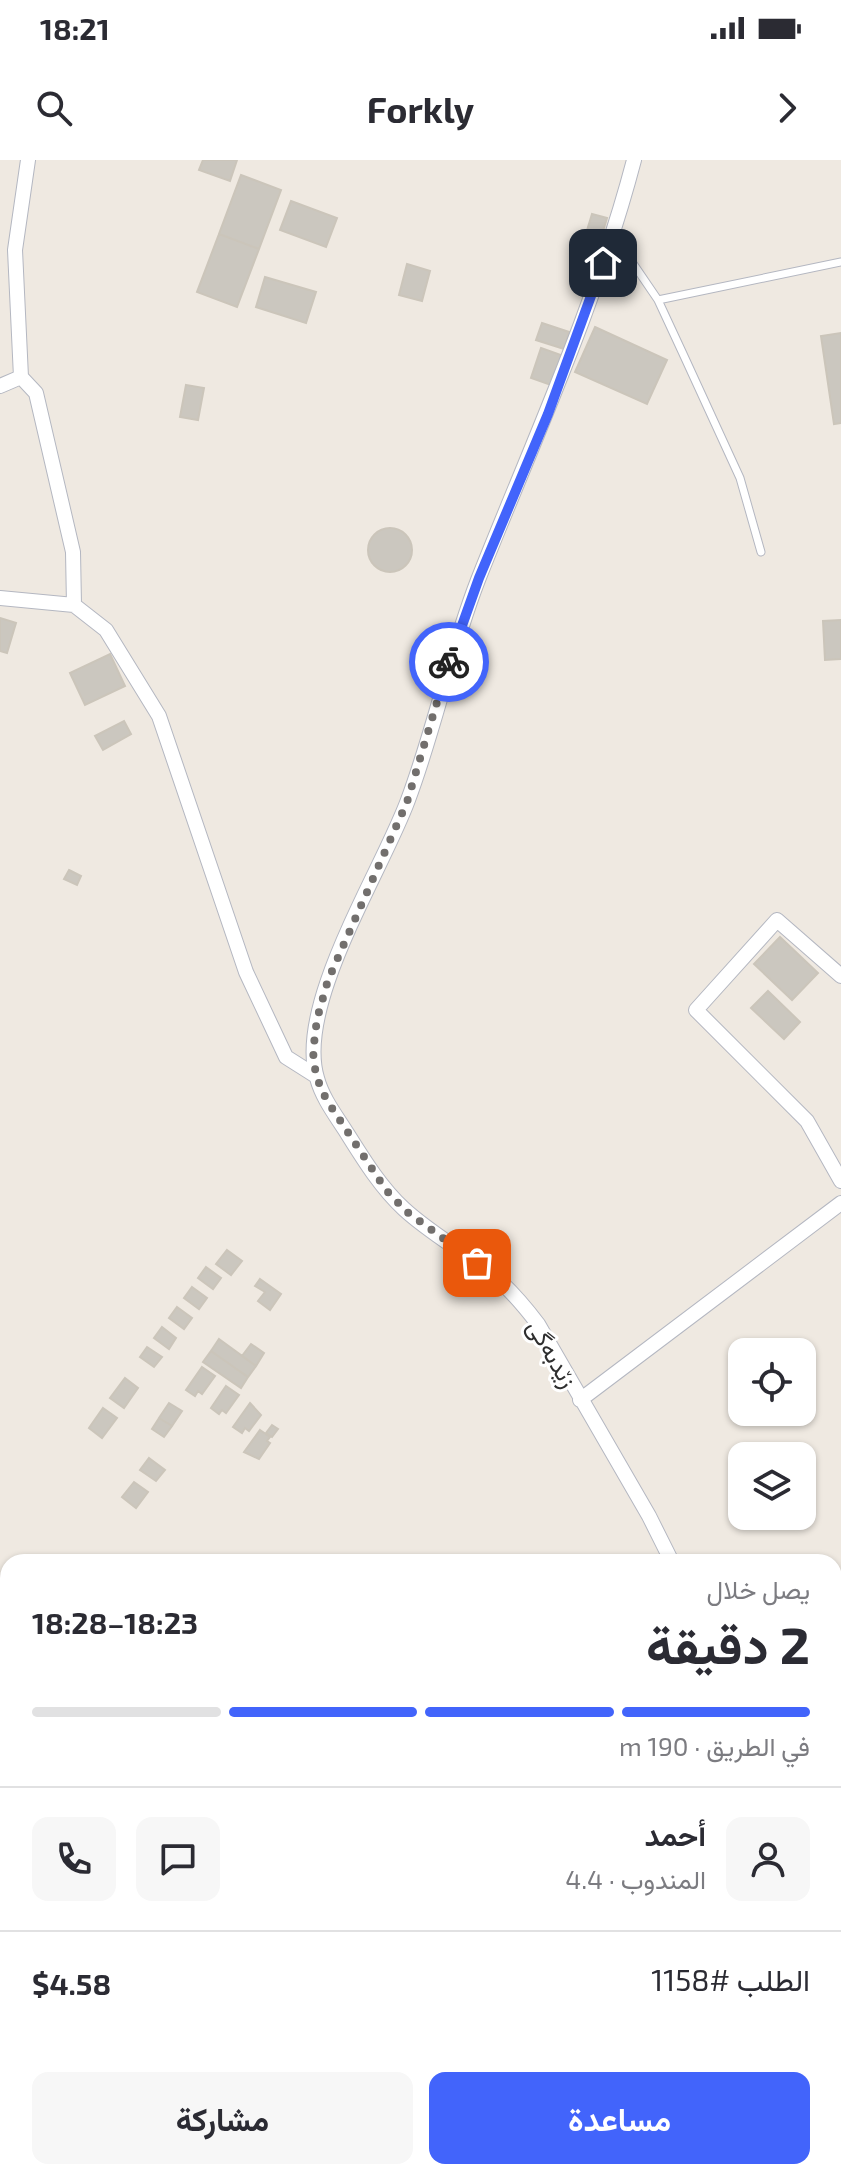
<!DOCTYPE html>
<html lang="ar">
<head>
<meta charset="utf-8">
<style>
  :root { --surface:#fff; --page:#f7f7f7; --text:#2b2b33; --muted:#7c7c81; --line:#e1e1e2; --accent:#4264fb }
  body { margin:0; font-family:"Exo 2",Vazirmatn,sans-serif; background:var(--page); color:var(--text); direction:rtl; height:100vh; display:flex; flex-direction:column; font-size:30px; white-space:nowrap }
  * { box-sizing:border-box; margin:0 }
  p { font-size:26px; color:var(--muted) }
  .icon { flex:none; width:44px; height:44px; fill:none; stroke:currentColor; stroke-width:2; stroke-linecap:round; stroke-linejoin:round }
  .map { position:relative; flex:1; overflow:hidden; direction:ltr }
  .panel { position:absolute; left:0px; top:1394px; width:842px; height:626px; display:flex; flex-direction:column; background:var(--surface); border-radius:24px 24px 0 0; box-shadow:0 2px 6px #0004; direction:rtl }
  .panel>* { flex:none }
  .tools { position:absolute; left:728px; top:1178px; display:grid; gap:16px }
  .tools a { display:grid; place-items:center; width:88px; height:88px; border-radius:16px; background:var(--surface); box-shadow:0 2px 6px #0004; font-size:40px }
  .pin { position:absolute; display:grid; place-items:center; width:68px; height:68px; color:#fff; margin:-34px; border-radius:16px; box-shadow:0 4px 12px #0006 }
  .courier { position:absolute; display:grid; place-items:center; width:80px; height:80px; margin:-40px; border:6px solid #4264fb; border-radius:50%; background:#fff; color:#222; box-shadow:0 2px 10px #0007 }
  .head em { font-style:normal; font-weight:700 }
  .head div { display:flex; flex-direction:column-reverse }
  .head { display:flex; align-items:center; justify-content:space-between; height:136px; padding:0 32px }
  h1 { font-size:52px; font-weight:700; line-height:60px }
  .bar { display:grid; grid-template-columns:repeat(4,1fr); gap:12px 8px; align-content:center; height:96px; padding:0 32px }
  .bar i { height:10px; border-radius:6px; background:var(--line) }
  .bar .on { background:var(--accent) }
  .bar p { grid-column:span 4 }
  .line { display:flex; align-items:center; gap:20px; padding:0 32px; border-top:2px solid var(--line) }
  .line div { flex:1 }
  .round { display:grid; place-items:center; flex:none; width:84px; height:84px; border-radius:16px; background:var(--page) }
  .primary-button { display:flex; gap:16px; margin-top:auto; padding:16px 32px }
  .primary-button a { flex:1; height:92px; border-radius:16px; background:var(--accent); color:#fff; font-size:32px; font-weight:700; line-height:92px; text-align:center }
  .primary-button a+a { background:var(--page); color:var(--text) }
  .status { display:flex; justify-content:space-between; align-items:center; height:56px; padding:0 40px; background:var(--surface); direction:ltr }
  .status svg { height:22px; fill:currentColor }
  header { display:flex; justify-content:space-between; align-items:center; height:104px; padding:0 32px; background:var(--surface); font-size:36px; font-weight:700 }
  .map>svg:first-child { display:block }
</style>
</head>
<body>
<div class="status"><b>18:21</b><svg viewBox="0 0 49 12"><path d="M0 12V9h3v3zM5 12V6h3v6zM10 12V3h3v9zM15 12V0h3v12zM26 1h20v11H26zM47 4h2v5h-2z"/></svg></div>
<header><svg class="icon" aria-label="forward" viewBox="0 0 24 24"><path d="M9 5l7 7-7 7"/></svg>Forkly<svg class="icon" aria-label="search" viewBox="0 0 24 24"><circle cx="10" cy="10" r="6"/><path d="M15 15l6 6"/></svg></header>
<div class="map">
<svg width="841" height="2019" viewBox="0 0 841 2019">
  <rect width="100%" height="100%" fill="#efe9e1"/>
  <path fill="#cbc7bf" stroke="#cbc5ba" stroke-width="2" d="M203 0H237L230 21 199 10Z
    M241 15 281 30 259 89 219 74Z
    M291 41 337 58 326 87 280 70Z
    M592 54 607 58 600 81 585 77Z
    M219 74 259 89 237 147 197 132Z
    M581 91 595 96 589 118 574 114Z
    M407 104 430 111 422 141 399 135Z
    M265 117 316 132 306 163 256 147Z
    M542 163 569 172 564 189 536 180Z
    M595 167 667 200 647 244 575 212Z
    M841 173V263L834 264 821 176Z
    M541 188 561 195 551 225 531 218Z
    M186 225 204 228 198 260 180 257Z
    M368 390a22 22 0 1 1 44 0a22 22 0 1 1-44 0Z
    M0 458 16 463 7 493 0 491Z
    M841 460V499L825 500 823 461Z
    M110 494 125 526 85 545 70 513Z
    M124 561 131 574 103 590 95 576Z
    M69 710 81 716 77 725 64 719Z
    M780 777 818 813 792 840 754 804Z
    M768 831 800 862 784 879 751 848Z
    M227 1090 242 1101 231 1115 216 1104Z
    M206 1107 221 1118 213 1129 198 1118Z
    M260 1119 281 1134 270 1150 258 1141 265 1132 255 1126Z
    M192 1127 207 1138 199 1149 184 1138Z
    M177 1147 192 1158 184 1169 169 1158Z
    M162 1167 176 1178 169 1189 154 1178Z
    M219 1179 256 1206 248 1217 211 1191Z
    M251 1184 264 1193 256 1206 242 1196Z
    M147 1187 162 1197 154 1207 140 1197Z
    M211 1191 248 1217 241 1228 203 1202Z
    M202 1207 215 1216 202 1234 198 1231 195 1236 186 1230Z
    M125 1218 138 1228 124 1248 110 1238Z
    M226 1226 239 1235 226 1253 222 1250 219 1254 211 1248Z
    M169 1243 182 1251 172 1266 159 1258Z
    M250 1243 261 1255 249 1271 245 1268 242 1273 233 1267Z
    M103 1248 117 1258 102 1278 89 1268Z
    M159 1258 172 1266 164 1277 152 1269Z
    M272 1265 278 1269 272 1277 266 1273Z
    M260 1270 270 1277 267 1281 270 1283 259 1299 244 1292Z
    M149 1298 165 1310 156 1321 140 1310Z
    M134 1322 148 1332 136 1348 122 1337Z
    M841 1540V1585L834 1565V1543Z
    M839 1580 841 1595 834 1598V1581Z
    M834 1631 841 1638V1646L834 1653Z
    M24 2012H126L121 2019H26L21 2016Z"/>
  <g fill="none" stroke-linecap="round" stroke-linejoin="round">
    <defs>
      <path id="lane" d="M613 74 658 140 684 196 740 318 761 392
        M658 140 841 102
        M834 1785 841 1779
        M0 1980 8 1969
        M130 2019 135 2012"/>
      <path id="street" d="M634 0C596 145 533 281 478 420 450 492 435 568 408 640 382 711 295 845 317 918 322 937 334 953 345 970 362 997 380 1027 404 1049 431 1074 465 1092 494 1116 511 1130 525 1147 538 1164L649 1356 672 1402
        M21 217 15 90 28 0
        M0 226 21 217 36 233 73 392 74 445
        M0 438 74 445 106 470 159 556 246 812 286 897 316 916
        M841 816 777 760 696 850 807 961 841 1021
        M580 1240 841 1043
        M834 1875 841 1885"/>
    </defs>
    <use href="#lane" stroke="#b4b7c1" stroke-width="9"/>
    <use href="#street" stroke="#b4b7c1" stroke-width="16"/>
    <use href="#lane" stroke="#fff" stroke-width="7"/>
    <use href="#street" stroke="#fff" stroke-width="14"/>
  </g>
  <g fill="none" stroke-linecap="round" stroke-linejoin="round">
    <path stroke="#726f6d" stroke-width="8" stroke-dasharray="0 14.4" d="M449 502 407 642 328 820 317 859 313 892 316 916 326 939 386 1030 407 1052 477 1103"/>
    <path stroke="#4264fb" stroke-width="10" d="M449 502 479 418 548 254 603 103"/>
  </g>
  <g text-anchor="middle" dominant-baseline="central" stroke-width="6" stroke-linejoin="round" paint-order="stroke">
    <g font-size="24" fill="#2e2e2e" stroke="#fff">
      <text transform="translate(553 1193) rotate(60)">زێدبەگی</text>
    </g>
  </g>
</svg>
<div class="tools">
<a><svg class="icon" aria-label="locate" viewBox="0 0 24 24"><circle cx="12" cy="12" r="6"/><path d="M12 2v4M12 18v4M2 12h4M18 12h4"/></svg></a>
<a><svg class="icon" aria-label="layers" viewBox="0 0 24 24"><path d="M12 4l9 5-9 5-9-5zM3 14l9 5 9-5"/></svg></a>
</div>
<div class="pin" style="left:477px;top:1103px;background:#ea580c"><svg class="icon" aria-label="bag" viewBox="0 0 24 24"><path d="M5 8h14l-1 12H6zM9 8a3 3 0 0 1 6 0"/></svg></div>
<div class="pin" style="left:603px;top:103px;background:#1f2937"><svg class="icon" aria-label="home" viewBox="0 0 24 24"><path d="M3 11l9-7 9 7M6 9v11h12V9"/></svg></div>
<div class="courier" style="left:449px;top:502px"><svg class="icon" aria-label="bike" viewBox="0 0 24 24"><circle cx="6" cy="16" r="4"/><circle cx="18" cy="16" r="4"/><path d="M6 16l4-8h5l3 8M10 8l3 8H6M13 5h3"/></svg></div>
<section class="panel">
<div class="head"><div><h1>2 دقيقة</h1><p>يصل خلال</p></div><em>18:23–18:28</em></div>
<div class="bar"><i class="on"></i><i class="on"></i><i class="on"></i><i></i><p>في الطريق · 190 m</p></div>
<div class="line" style="height:144px"><a class="round"><svg class="icon" aria-label="person" viewBox="0 0 24 24"><circle cx="12" cy="8" r="4"/><path d="M4 21q1-7 8-7t8 7"/></svg></a><div><b>أحمد</b><p>المندوب · 4.4</p></div><a class="round"><svg class="icon" aria-label="chat" viewBox="0 0 24 24"><path d="M4 5h16v11H9l-5 4z"/></svg></a><a class="round"><svg class="icon" aria-label="phone" viewBox="0 0 24 24"><path d="M5 4h4l2 5-3 2q2 4 5 5l2-3 5 2v4C11 20 4 13 5 4z"/></svg></a></div>
<div class="line" style="height:104px"><div>الطلب #1158</div><b>$4.58</b></div>
<div class="primary-button"><a>مساعدة</a><a>مشاركة</a></div>
</section>
</div>
</body>
</html>
